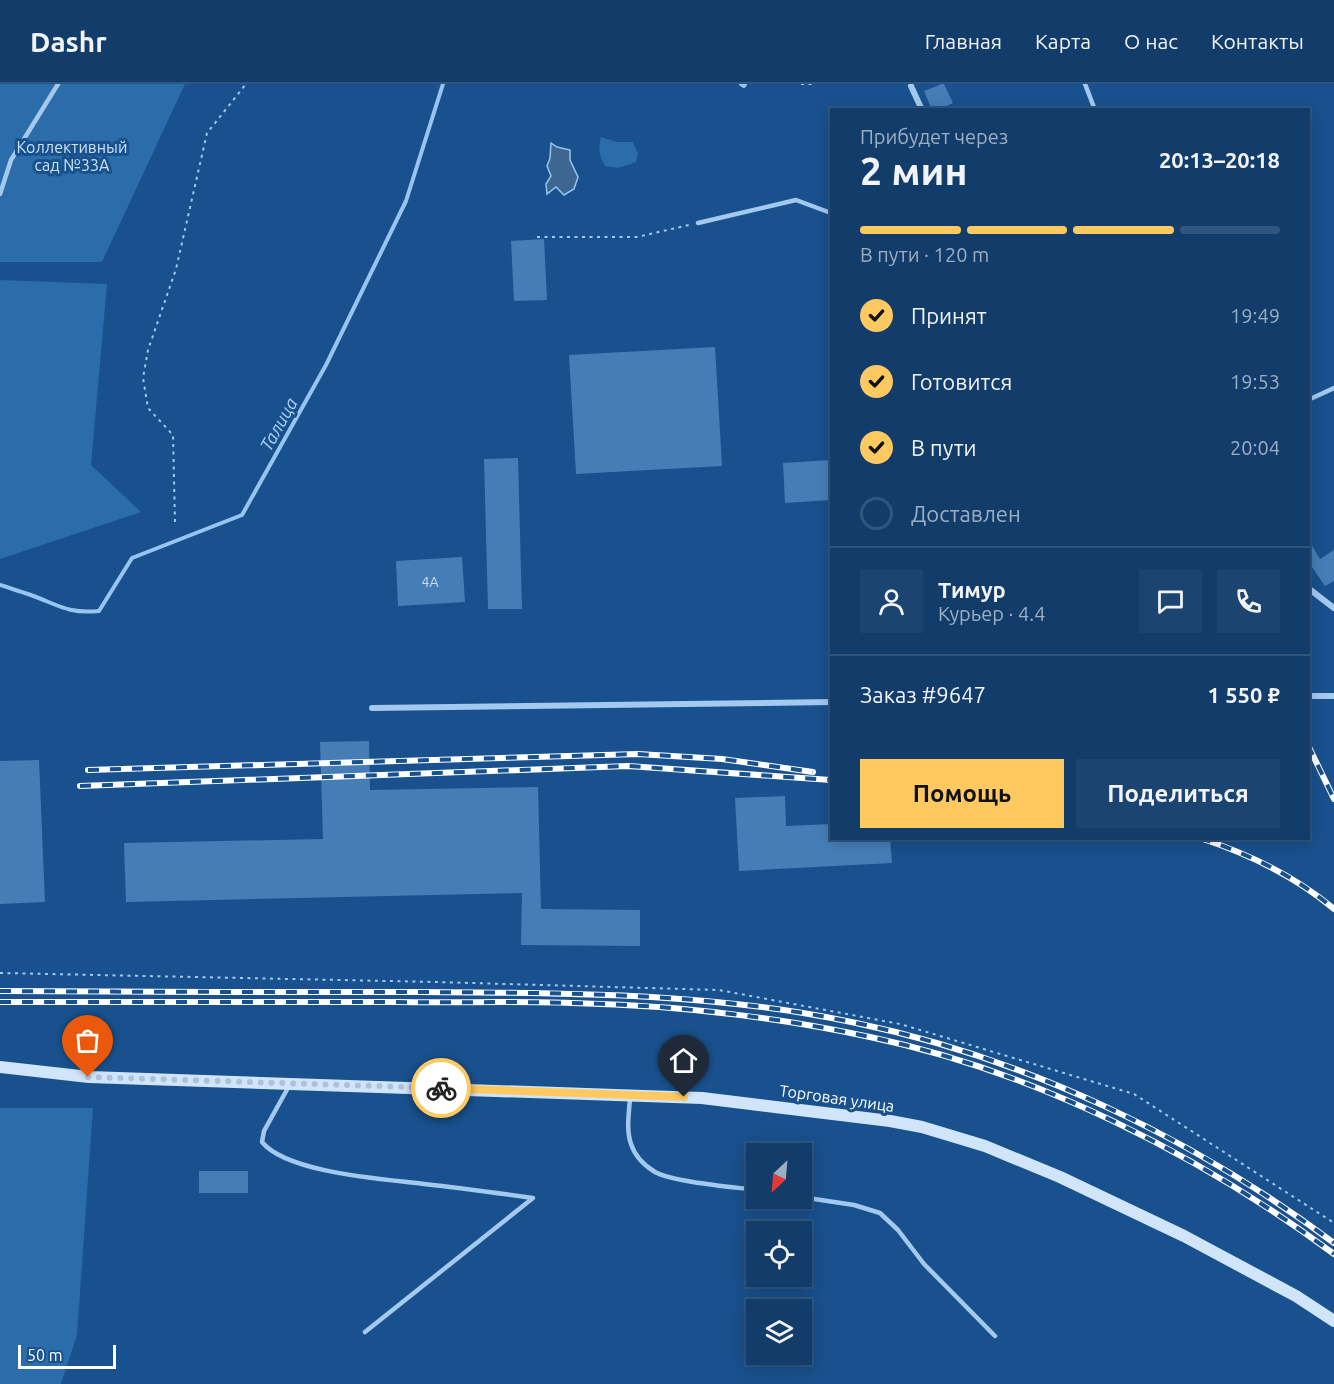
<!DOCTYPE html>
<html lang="ru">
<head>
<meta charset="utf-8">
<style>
  :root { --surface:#123d6a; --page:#1b4470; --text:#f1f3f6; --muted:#9caec1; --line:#31567e; --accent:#ffc961 }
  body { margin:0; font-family:Ubuntu,sans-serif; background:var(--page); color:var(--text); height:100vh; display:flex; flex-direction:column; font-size:22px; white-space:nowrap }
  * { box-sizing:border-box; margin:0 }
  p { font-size:20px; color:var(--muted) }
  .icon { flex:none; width:33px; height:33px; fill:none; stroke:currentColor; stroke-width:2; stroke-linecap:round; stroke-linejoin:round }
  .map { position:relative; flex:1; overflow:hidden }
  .side { position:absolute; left:830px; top:24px; width:480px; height:732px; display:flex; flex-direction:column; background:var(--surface); border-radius:0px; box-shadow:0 3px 15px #0003,0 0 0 2px var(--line) }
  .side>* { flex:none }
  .needle { width:39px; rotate:206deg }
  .fabs { position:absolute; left:746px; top:1059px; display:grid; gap:12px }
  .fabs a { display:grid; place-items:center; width:66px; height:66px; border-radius:0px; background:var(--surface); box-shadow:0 3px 15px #0003,0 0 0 2px var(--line); font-size:30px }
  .scale { position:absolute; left:18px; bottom:15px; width:98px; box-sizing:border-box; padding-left:6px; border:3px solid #fff; border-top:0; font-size:16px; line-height:21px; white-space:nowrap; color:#fff; -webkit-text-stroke:4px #18518d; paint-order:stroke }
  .pin { position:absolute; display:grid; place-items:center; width:51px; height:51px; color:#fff; margin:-62px -26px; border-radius:50% 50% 50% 0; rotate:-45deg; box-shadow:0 0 6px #0007 }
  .pin .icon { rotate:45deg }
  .courier { position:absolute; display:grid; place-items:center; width:60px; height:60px; margin:-30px; border:4px solid #ffc961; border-radius:50%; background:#fff; color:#222; box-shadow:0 2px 8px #0007 }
  .head em { font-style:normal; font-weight:700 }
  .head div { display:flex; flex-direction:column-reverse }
  .head { display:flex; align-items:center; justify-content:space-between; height:102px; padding:0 30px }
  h1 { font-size:39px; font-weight:700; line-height:45px }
  .bar { display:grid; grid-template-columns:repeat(4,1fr); gap:9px 6px; align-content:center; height:72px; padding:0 30px }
  .bar i { height:8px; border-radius:4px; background:var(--line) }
  .bar .selected { background:var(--accent) }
  .bar p { grid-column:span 4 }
  .line { display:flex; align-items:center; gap:15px; padding:0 30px; border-top:2px solid var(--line) }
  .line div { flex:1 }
  .round { display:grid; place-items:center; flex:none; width:63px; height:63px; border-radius:0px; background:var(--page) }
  ol { padding:0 30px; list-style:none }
  li { display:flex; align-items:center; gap:18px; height:66px }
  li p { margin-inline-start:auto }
  li .icon { padding:6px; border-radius:50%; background:var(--accent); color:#111; stroke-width:4 }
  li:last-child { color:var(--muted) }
  li i { width:33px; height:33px; border:3px solid var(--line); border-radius:50% }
  .primary-button { display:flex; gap:12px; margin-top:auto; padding:12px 30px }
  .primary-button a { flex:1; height:69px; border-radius:0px; background:var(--accent); color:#111; font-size:24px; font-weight:700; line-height:69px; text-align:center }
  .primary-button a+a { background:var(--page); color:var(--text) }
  header { display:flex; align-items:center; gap:36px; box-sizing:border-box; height:84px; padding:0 30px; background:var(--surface); border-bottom:2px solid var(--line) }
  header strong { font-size:28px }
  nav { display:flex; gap:33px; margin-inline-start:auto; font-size:21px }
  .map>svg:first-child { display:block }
</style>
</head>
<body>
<header>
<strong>Dashr</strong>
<nav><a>Главная</a><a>Карта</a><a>О нас</a><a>Контакты</a></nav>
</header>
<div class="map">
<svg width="1334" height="1300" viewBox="0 0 1334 1300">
  <rect width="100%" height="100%" fill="#18518d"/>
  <path fill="#2b6cab" d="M0 0H185L102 178H0Z
    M601 53 617 58H633L638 70 636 78 618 84 605 82C599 72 598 64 601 53Z
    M0 196 107 200 91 381 141 428 0 475Z
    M0 1024H93L77 1251 61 1300H0Z"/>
  <path fill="#3d6691" stroke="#96c5f1" stroke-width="1.5" d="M551 59 557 63 570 66V76L578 93 574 105 564 111 556 103 547 110 546 100 551 92 547 82 550 74Z"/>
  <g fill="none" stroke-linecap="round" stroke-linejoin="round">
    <path stroke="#96c5f1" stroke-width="4" d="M741 0 744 2 745 0
      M0 501C9 504 19 507 28 510 57 520 66 530 99 527L132 474 242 431 326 281 406 117 443 0"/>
  </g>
  <path fill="#457eb7" d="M942 0H944L953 19 939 26H932L924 7Z
    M544 155 547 216 514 217 511 157Z
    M715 263 722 382 576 390 569 271Z
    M518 374 522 525H488L484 375Z
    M831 376V416L785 419 783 379Z
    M1308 455 1320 475 1334 466V497L1325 502 1308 477Z
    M462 473 465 518 398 522 396 477Z
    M369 657 370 706 538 703 541 825 640 826V862L521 861 522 809 126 818 124 759 323 755 320 658Z
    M39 676 45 818 0 820V677Z
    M785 712 786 742 831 740V754H890L892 779 739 787 735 714Z
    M199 1087H248V1109H199Z"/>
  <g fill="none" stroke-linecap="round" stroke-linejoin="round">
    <path stroke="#a3c9ef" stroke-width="2" stroke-dasharray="3 4.5" stroke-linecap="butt" d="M801 0H813
      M537 153H637L689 141
      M175 438 173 351 148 324 143 294 148 266 176 185 207 49 246 0
      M0 889 436 898 719 906 900 940 1134 1010 1334 1139"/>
    <path stroke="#a3c9ef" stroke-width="4.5" d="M1085 0 1095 26
      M0 110 11 76 58 0
      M698 139 796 116 831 129
      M1308 316 1334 304
      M289 1002 264 1047 262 1058C287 1089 384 1095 424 1100 460 1104 497 1109 533 1114L365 1248
      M630 1014C629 1029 626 1046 631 1060 635 1072 645 1082 655 1088 673 1098 733 1103 756 1106
      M801 1113 854 1121 880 1129 898 1146 924 1180 995 1252"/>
    <path stroke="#a3c9ef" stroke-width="6" d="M911 2 922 26
      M1308 504 1334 524
      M1308 612H1334
      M372 624 831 618"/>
    <path stroke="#d1e5fa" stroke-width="12" d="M0 983 89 993 702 1014 890 1037 922 1043 985 1062 1060 1093 1184 1152 1296 1212 1334 1237"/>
    <defs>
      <path id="rail" d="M1308 661 1334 715
        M88 686 638 670 722 675 813 688
        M80 702 628 682 831 696
        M1200 754C1249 770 1295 792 1334 825
        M0 907C140 908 279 908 419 908 565 909 712 908 856 939 1026 974 1195 1055 1334 1159
        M0 918C133 918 265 918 398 918 456 919 514 917 572 919 672 921 772 932 870 953 1034 987 1200 1071 1334 1170"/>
    </defs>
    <use href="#rail" stroke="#fff" stroke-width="6"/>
    <use href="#rail" stroke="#18518d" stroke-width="4" stroke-dasharray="11" stroke-linecap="butt"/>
  </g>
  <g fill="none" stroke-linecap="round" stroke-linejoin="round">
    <path stroke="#aec2d7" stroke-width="6" stroke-dasharray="0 10.8" d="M88 993 441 1004"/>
    <path stroke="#ffc961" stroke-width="8" d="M441 1004 684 1013"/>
  </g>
  <g text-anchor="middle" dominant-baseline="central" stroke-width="6" stroke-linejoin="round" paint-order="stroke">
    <g font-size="14" fill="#d0dfed">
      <text x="430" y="498">4А</text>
    </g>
    <g font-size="16" fill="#cae2fa" stroke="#18518d">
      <text x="72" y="63">Коллективный<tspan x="72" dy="18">сад №33А</tspan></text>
    </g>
    <g font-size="16" fill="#fff" stroke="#18518d">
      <text transform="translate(837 1014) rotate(8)">Торговая улица</text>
    </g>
    <g font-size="18" font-style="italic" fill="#afd3f6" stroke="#18518d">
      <text transform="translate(278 340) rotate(-61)">Талица</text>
    </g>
  </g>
</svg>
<div class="fabs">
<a><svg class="needle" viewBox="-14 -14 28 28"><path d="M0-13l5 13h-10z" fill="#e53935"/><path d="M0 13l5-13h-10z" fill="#9caec1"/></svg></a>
<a><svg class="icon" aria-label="locate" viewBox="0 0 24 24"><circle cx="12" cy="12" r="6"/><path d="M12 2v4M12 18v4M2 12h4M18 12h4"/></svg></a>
<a><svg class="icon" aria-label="layers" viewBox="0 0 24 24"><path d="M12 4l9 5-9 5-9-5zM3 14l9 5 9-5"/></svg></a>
</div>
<div class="scale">50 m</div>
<div class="pin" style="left:88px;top:993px;background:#ea580c"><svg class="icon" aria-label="bag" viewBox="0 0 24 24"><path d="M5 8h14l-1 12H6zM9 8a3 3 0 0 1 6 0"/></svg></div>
<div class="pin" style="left:684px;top:1013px;background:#1f2937"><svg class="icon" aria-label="home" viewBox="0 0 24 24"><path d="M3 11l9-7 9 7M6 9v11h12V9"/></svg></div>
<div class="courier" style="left:441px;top:1004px"><svg class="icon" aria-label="bike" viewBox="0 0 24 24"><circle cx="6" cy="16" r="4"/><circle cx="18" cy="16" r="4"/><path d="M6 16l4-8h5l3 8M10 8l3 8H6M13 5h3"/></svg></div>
<section class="side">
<div class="head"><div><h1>2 мин</h1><p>Прибудет через</p></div><em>20:13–20:18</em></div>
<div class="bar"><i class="selected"></i><i class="selected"></i><i class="selected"></i><i></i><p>В пути · 120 m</p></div>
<ol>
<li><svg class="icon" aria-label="check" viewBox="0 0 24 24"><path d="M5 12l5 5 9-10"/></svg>Принят<p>19:49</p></li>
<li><svg class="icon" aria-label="check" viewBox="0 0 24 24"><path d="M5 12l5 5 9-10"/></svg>Готовится<p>19:53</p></li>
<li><svg class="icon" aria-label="check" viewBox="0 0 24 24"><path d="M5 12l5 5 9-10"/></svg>В пути<p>20:04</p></li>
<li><i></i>Доставлен</li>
</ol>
<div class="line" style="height:108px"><a class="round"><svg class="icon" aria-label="person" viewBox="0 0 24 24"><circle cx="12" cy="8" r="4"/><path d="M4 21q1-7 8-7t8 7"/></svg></a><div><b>Тимур</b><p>Курьер · 4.4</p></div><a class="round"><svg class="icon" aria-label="chat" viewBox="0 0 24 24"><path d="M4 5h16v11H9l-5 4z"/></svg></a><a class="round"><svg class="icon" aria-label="phone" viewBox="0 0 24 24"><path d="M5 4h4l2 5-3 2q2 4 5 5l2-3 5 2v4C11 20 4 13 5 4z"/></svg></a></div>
<div class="line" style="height:78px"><div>Заказ #9647</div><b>1 550 ₽</b></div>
<div class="primary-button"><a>Помощь</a><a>Поделиться</a></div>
</section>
</div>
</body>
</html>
